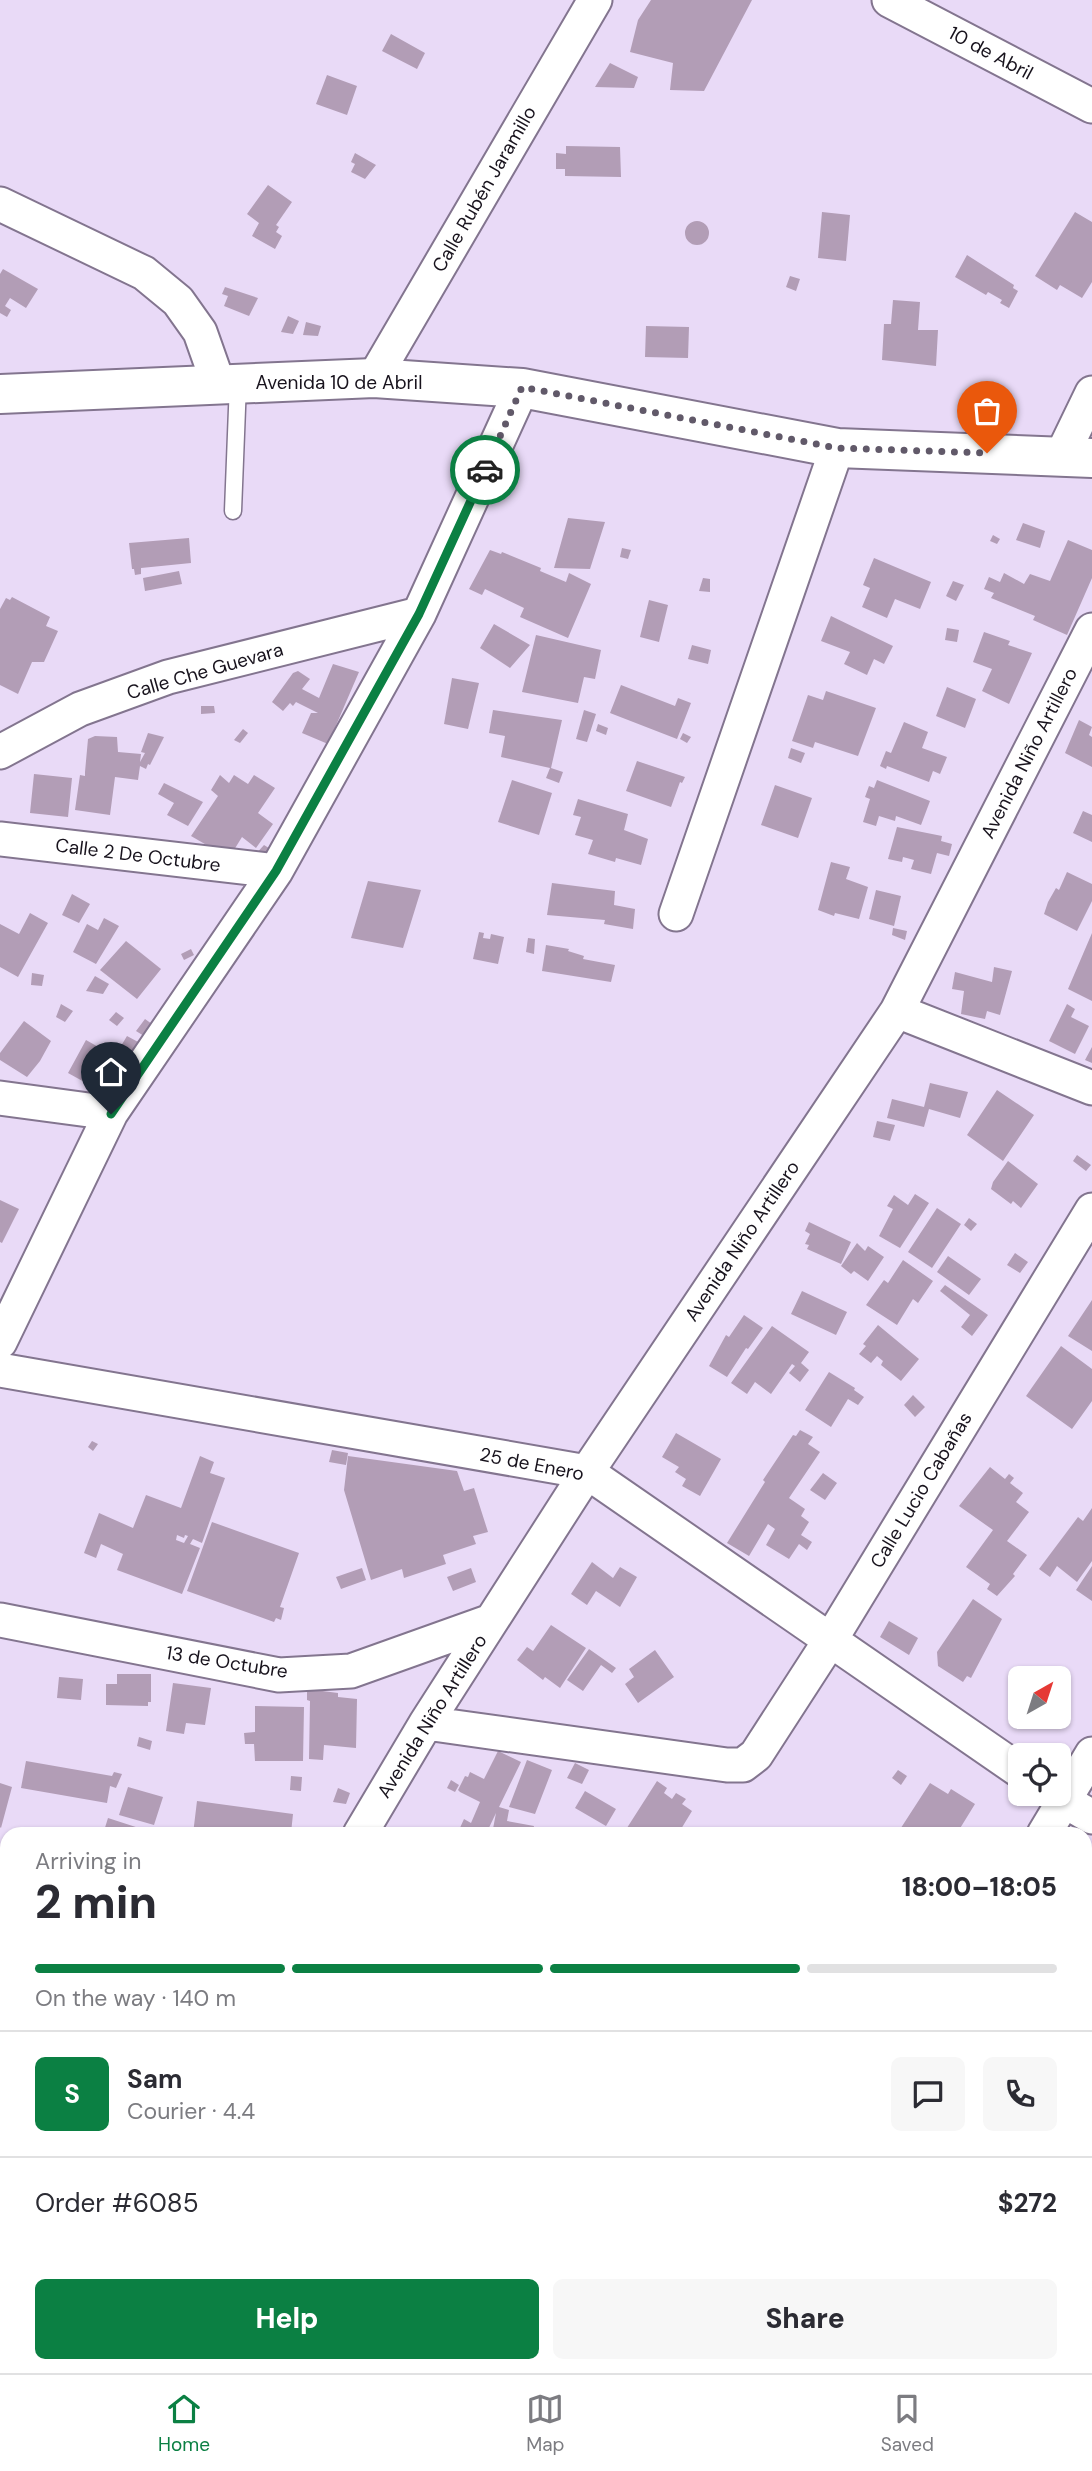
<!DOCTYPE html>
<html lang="en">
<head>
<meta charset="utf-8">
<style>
  :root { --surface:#fff; --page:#f7f7f7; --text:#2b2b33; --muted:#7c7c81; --line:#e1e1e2; --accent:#0b8043 }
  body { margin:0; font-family:"DM Sans",sans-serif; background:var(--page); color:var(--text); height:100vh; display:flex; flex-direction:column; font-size:26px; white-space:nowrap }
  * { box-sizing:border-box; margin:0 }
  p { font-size:23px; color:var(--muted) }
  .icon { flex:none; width:38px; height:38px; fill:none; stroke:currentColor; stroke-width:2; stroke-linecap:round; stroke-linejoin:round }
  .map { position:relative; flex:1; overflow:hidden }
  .drawer { position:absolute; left:0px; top:1827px; width:1092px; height:546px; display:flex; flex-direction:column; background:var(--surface); border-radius:21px 21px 0 0; box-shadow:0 2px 5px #0004 }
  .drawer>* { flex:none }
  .needle { width:46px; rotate:39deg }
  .buttons { position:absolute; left:1008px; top:1666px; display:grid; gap:14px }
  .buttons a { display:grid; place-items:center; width:63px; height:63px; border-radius:10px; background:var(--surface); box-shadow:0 2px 5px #0004; font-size:35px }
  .pin { position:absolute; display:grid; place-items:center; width:60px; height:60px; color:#fff; margin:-72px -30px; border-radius:50% 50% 50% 0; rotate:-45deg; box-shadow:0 0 7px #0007 }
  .pin .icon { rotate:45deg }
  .courier { position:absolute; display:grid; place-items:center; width:70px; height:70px; margin:-35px; border:5px solid #0b8043; border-radius:50%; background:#fff; color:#222; box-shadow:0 2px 9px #0007 }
  .head em { font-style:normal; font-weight:800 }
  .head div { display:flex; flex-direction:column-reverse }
  .head { display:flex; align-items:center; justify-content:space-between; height:119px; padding:0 35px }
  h1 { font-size:46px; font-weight:800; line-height:52px }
  .bar { display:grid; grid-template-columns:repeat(4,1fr); gap:10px 7px; align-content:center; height:84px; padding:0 35px }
  .bar i { height:9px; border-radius:5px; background:var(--line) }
  .bar .active { background:var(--accent) }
  .bar p { grid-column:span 4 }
  .line { display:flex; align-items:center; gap:18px; padding:0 35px; border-top:2px solid var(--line) }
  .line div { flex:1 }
  .round { display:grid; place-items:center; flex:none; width:74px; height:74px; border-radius:10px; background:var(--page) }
  .action { display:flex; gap:14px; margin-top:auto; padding:14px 35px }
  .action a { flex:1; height:80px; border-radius:10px; background:var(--accent); color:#fff; font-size:28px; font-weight:800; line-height:80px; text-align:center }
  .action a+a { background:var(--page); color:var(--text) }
  .dock { display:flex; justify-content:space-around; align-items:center; height:98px; border-top:2px solid var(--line); background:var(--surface); font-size:19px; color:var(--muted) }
  .dock a { display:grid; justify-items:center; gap:4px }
  .dock .active { color:var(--accent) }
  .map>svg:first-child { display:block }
</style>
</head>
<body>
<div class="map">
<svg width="1092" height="2373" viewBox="0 0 1092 2373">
  <rect width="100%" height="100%" fill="#e9daf7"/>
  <path fill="#b29db6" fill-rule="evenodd" d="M651 0H752L704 91 670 90 673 63 630 52 638 20Z
    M391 34 425 53 417 69 382 51Z
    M610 63 638 77 634 88 595 87Z
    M327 75 357 86 347 115 316 104Z
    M566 146 620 147 621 177 565 176V169H556V153L566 154Z
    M355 153 376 165 365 179 351 172 355 164 351 162Z
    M268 185 292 202 276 225 279 227 276 232 282 236 275 249 252 236 259 223 247 214Z
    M822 212 850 215 846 261 818 258Z
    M1075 212 1092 222V282L1082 298 1060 285 1057 290 1035 276Z
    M685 233a12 12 0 1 1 24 0a12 12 0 1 1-24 0Z
    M967 255 1014 285 1013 288 1018 291 1009 308 1000 303 1002 300 988 292 986 295 955 277Z
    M3 269 38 289 26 308 10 298 5 306 11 310 7 317 0 313V274Z
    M790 276 800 279 796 291 786 287Z
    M225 287 258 298 249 316 224 306 228 296 222 294Z
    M893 300 920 302 918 330H938L936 366 882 360 884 324H891Z
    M288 316 299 321 293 334 281 332Z
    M306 322 321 326 318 336 303 335Z
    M646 326 689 327 688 358 645 357Z
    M568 518 605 522 590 569 554 568Z
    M1023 523 1045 531 1040 548 1016 540Z
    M993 535 1000 539 997 544 990 541Z
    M189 538 191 563 141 568V574L135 575 134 569H132L129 543Z
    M1068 540 1092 550V578L1067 635 1033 620 1035 616 991 598 994 593 984 589 989 577 1000 582 1004 573 1024 584 1030 574 1050 581Z
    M622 548 631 550 628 559 620 557Z
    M490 550 501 554 502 552 541 568 540 571 566 582 569 573 591 584 568 638 520 617 524 608 485 589 482 595 469 589Z
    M874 558 931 582 920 609 895 599 887 618 862 607 870 588 863 585Z
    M179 571 182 584 145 591 143 578Z
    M703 578 710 579V592L699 591Z
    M953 581 964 585 956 601 946 596Z
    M12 597 50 617 46 626 58 631 44 662H32L18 694 0 685V609L6 598 10 600Z
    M649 600 668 605 659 642 640 637Z
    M831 616 893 646 884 664 874 659 867 675 844 664 850 652 821 641Z
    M494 624 530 645 510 668 480 648Z
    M947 628 959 630 957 642 945 640Z
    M984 632 1010 641 1008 645 1032 653 1009 704 982 691 992 669 973 662Z
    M536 635 601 650 595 679 584 677 578 703 522 692Z
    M692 645 711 650 708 664 688 659Z
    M333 664 359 672 328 744 302 733 311 713H318L296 702 293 706 290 703 283 711 272 702 293 673 298 671 310 679 302 689 319 698Z
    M452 678 479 683 468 729 444 724Z
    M621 685 675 706 678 698 691 703 677 739 610 713Z
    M947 687 976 699 965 728 936 716Z
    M826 691 876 708 858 756 815 742 813 748 792 741 808 695 823 700Z
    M201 706H214L215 713 201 714Z
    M493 710 562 720 551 768 563 772 559 783 546 778 550 768 501 757 505 736 489 733Z
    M584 710 596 714 587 742 576 739Z
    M1079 720 1092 727 1089 735 1092 737V767L1065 753Z
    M904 722 928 732 922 748 947 757 940 774 933 771 929 782 887 766 886 769 880 766 886 751 891 753Z
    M598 724 608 728 606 735 596 731Z
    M243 729 248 733 240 743 234 740Z
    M148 733 164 737 150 765 148 764 146 769 140 766 138 780 115 777 110 815 75 810 80 775 85 776V772L88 739 95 736 117 737 118 752 141 754 140 762 145 753 141 752Z
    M683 733 691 737 687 743 680 739Z
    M791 748 805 753 801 763 788 758Z
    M637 761 685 777 682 783 680 782 671 807 626 791Z
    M34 774 72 778 68 817 30 813Z
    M220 775 229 783 234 775 248 784 254 775 275 788 258 813 273 824 256 848 242 837 229 858 191 836 218 796 211 790Z
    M512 780 552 793 539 835 498 822Z
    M877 780 930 801 921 825 896 816 895 821 879 816 876 826 863 822 870 799 865 797 869 786 874 788Z
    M164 783 203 802 188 826 167 815 174 803 158 794Z
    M775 785 812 798 798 838 761 825Z
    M578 799 628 814 624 830 648 839 641 865 616 858 615 862 588 854 593 840 575 835 581 817 573 815Z
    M1083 811 1092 815V842L1073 833Z
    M897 827 942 836 941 841 952 844 949 856 937 853 931 874 911 869 914 860 903 857 902 862 888 859Z
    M264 845 272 850 265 861 254 856Z
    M831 862 850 867 846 879 868 887 859 919 835 913 834 916 818 910Z
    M1067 872 1092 884V901L1077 931 1044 914 1048 902 1056 888 1059 890Z
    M368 881 421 890 403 948 351 938Z
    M552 883 615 891 614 905 635 909 633 929 604 924 605 920 547 915Z
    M876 890 901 896 894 926 869 919Z
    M72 894 90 904 79 923 62 915Z
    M30 913 48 923 18 977 0 967V924L19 934Z
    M104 918 119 926 96 964 73 952 87 924 98 930Z
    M893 928 907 931 905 940 892 935Z
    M479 932 484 933 483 938 490 939 491 934 504 937 498 964 473 959Z
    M1092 933V1001L1068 989Z
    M528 938 535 939 534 954 526 952Z
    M126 941 161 969 137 999 100 970Z
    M546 945 569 949 568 951 584 956 583 959 615 965 611 982 542 971Z
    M191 949 194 955 184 960 181 954Z
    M994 967 1012 971 1000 1015 987 1011 985 1019 961 1014 964 991 952 989 955 972 992 982Z
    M32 973 44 975 42 986 31 985Z
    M95 976 109 984 103 994 86 991Z
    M61 1004 73 1011 65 1022 56 1017Z
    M1067 1004 1075 1009 1071 1017 1089 1026 1075 1054 1049 1041Z
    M116 1012 124 1018 117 1026 109 1020Z
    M145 1019 152 1024 144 1036 136 1031Z
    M24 1021 51 1041 40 1061 27 1077 0 1060V1053Z
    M127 1036 140 1043 130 1059 118 1051Z
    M86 1040 116 1057 97 1089 68 1073Z
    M1092 1047V1063L1085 1060Z
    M930 1083 968 1092 960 1118 929 1109 924 1127 887 1118 892 1099 924 1107Z
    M997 1090 1034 1115 1003 1161 967 1135Z
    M877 1121 895 1125 890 1141 873 1137Z
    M1077 1155 1091 1165 1086 1171 1073 1161Z
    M1008 1161 1038 1184 1021 1208 1013 1201 1011 1204 991 1189 993 1182Z
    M915 1194 929 1203 900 1248 879 1236 893 1209 887 1206 894 1195 908 1205Z
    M0 1200 19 1209 2 1243 0 1242Z
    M937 1208 961 1224 932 1268 908 1252Z
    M969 1218 977 1224 971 1231 964 1225Z
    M809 1222 851 1242 841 1264 807 1249 809 1245 805 1244 810 1234 805 1231Z
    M857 1243 865 1251 868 1246 884 1257 868 1281 854 1271 851 1274 841 1266Z
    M1015 1253 1028 1262 1020 1273 1007 1265Z
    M948 1256 981 1279 969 1295 937 1272Z
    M903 1260 933 1281 918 1303 913 1299 897 1325 866 1305 884 1280 888 1283Z
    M945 1285 988 1315 972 1336 961 1327 970 1315 940 1291Z
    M802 1291 847 1312 836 1335 791 1314Z
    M1092 1300V1351L1068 1336Z
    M744 1315 763 1328 748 1349 746 1348 727 1377 709 1366 726 1335 729 1337Z
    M878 1325 919 1359 901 1381 881 1365 883 1361 877 1356 871 1363 859 1354 866 1346 863 1344Z
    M772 1326 809 1352 801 1363 809 1370 800 1382 789 1373 795 1366 792 1364 771 1394 755 1382 747 1394 731 1383Z
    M1061 1346 1092 1369V1401L1072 1429 1026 1396Z
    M829 1372 855 1388 854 1390 864 1397 858 1405 848 1399 831 1427 805 1410Z
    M913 1395 925 1407 915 1417 904 1405Z
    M800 1430 813 1437 808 1444 820 1452 789 1498 805 1509 801 1516 809 1522 801 1535 812 1542 807 1550 799 1544 789 1559 766 1545 775 1529 768 1524 749 1556 727 1543 765 1482 763 1480 793 1435 796 1436Z
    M676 1433 721 1459 700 1496 682 1486 686 1479 675 1472 679 1467 662 1457Z
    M92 1441 98 1444 93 1451 88 1447Z
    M332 1450 348 1453 346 1465 329 1462Z
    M200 1456 214 1462 210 1473 225 1478 202 1543 193 1539 190 1544 200 1548 182 1594 117 1570 123 1554 101 1544 96 1558 84 1553 99 1513 133 1528 146 1495 181 1508ZM177 1535 184 1538 185 1535 188 1536 184 1543 176 1540Z
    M348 1456 457 1471 464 1491 474 1488 488 1532 473 1536 476 1544 443 1555 446 1564 404 1578 402 1569 371 1580 344 1490Z
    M990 1467 1005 1479 1009 1474 1014 1478 1010 1483 1023 1493 1016 1502 1029 1512 1007 1541 1027 1555 1013 1574 1015 1576 997 1596 987 1589 990 1584 966 1567 993 1530 959 1506Z
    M823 1473 837 1483 825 1500 810 1490Z
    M1092 1508V1561L1077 1582 1057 1566 1050 1577 1039 1569 1078 1517 1083 1521Z
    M212 1522 299 1553 280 1607 284 1608 281 1620 276 1618 274 1622 187 1591Z
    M592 1562 613 1578 620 1567 637 1577 620 1607 596 1591 587 1605 571 1594Z
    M1092 1566V1601L1076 1590Z
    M362 1568 366 1580 341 1589 336 1577Z
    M471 1568 476 1582 453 1591 447 1577Z
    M973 1599 1002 1619 971 1678 967 1676 963 1682 938 1666 937 1652Z
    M889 1621 918 1638 909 1655 880 1637Z
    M551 1625 586 1648 560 1688 545 1677 543 1680 517 1660 527 1647 533 1651Z
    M589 1649 616 1668 612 1673 601 1665 583 1691 567 1680Z
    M655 1650 674 1677 638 1703 625 1684 634 1677 629 1669Z
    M117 1674H151V1702H148V1706L106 1705V1684H117Z
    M59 1677 83 1679 81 1700 57 1698Z
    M173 1683 211 1688 205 1725 186 1723 184 1734 166 1731Z
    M307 1689 338 1693V1697L357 1699 356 1748 324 1745 323 1760 309 1759 310 1701 307 1700Z
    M255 1706 304 1707 303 1761H255L254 1744H245L244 1733 255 1732Z
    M139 1737 152 1741 150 1750 137 1746Z
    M498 1751 521 1762 499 1807 509 1810 507 1821 534 1826 532 1834H492L496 1813 486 1834H467L459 1830 464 1819 471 1823 480 1802 460 1792 458 1790 465 1776 468 1777 470 1772 484 1779Z
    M527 1760 552 1770 535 1814 509 1807Z
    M26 1761 112 1776 114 1772 122 1774 116 1788 110 1786 107 1803 21 1788Z
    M575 1763 589 1770 582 1784 567 1778Z
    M898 1770 907 1776 901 1785 892 1778Z
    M291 1776 302 1777 301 1791 290 1790Z
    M451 1780 459 1785 455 1792 447 1788Z
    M657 1781 667 1788 664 1793 672 1799 676 1793 686 1799 682 1804 692 1811 678 1834H630L625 1831Z
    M0 1783 12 1787 1 1828 0 1827Z
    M930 1783 948 1794 951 1789 975 1804 959 1830 965 1834H897Z
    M128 1787 163 1797 154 1825 119 1815Z
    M338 1788 350 1793 346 1804 333 1802Z
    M585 1791 616 1809 606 1826 575 1808Z
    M197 1801 293 1814 291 1833 250 1827 249 1834H193Z
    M108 1818 145 1830 154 1834H103Z
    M1085 1874 1092 1878 1085 1892Z
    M1085 1942 1092 1946V1967L1090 1966 1085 1974Z
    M1092 1978V2024L1085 2021V1987Z
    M0 2038 7 2042V2091L0 2103Z
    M1 2182 7 2184V2264L3 2270H0Z
    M1085 2198 1092 2203V2256L1085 2252Z
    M1092 2270V2333L1085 2329V2283Z
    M5 2271 7 2273V2366H22L18 2373H0V2280Z
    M359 2366H396L392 2373H363L357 2369Z
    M955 2366H962L974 2371 975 2369 985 2373H951Z"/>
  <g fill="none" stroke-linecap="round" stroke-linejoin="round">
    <defs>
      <path id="service" d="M233 511 238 383"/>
      <path id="minor" d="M889 0 1092 106
        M0 204 144 273 178 301 200 332 218 383
        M374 378 595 0
        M1062 455 1092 393
        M0 752 80 709 168 677 419 614
        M0 839 276 871
        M676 914 837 448
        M897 1011 1092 1088
        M0 1098 111 1113
        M0 1342 111 1113 276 871 419 614 522 388
        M0 1370 587 1472 1020 1771
        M0 1620 279 1675 351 1671 491 1621
        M426 1723 727 1765H743L756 1755 831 1639 1092 1210
        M1053 1794 1092 1817
        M360 1834 426 1723 587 1472 897 1011 1092 630
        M1044 1834 1092 1754
        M0 1870 7 1871
        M1085 2119 1092 2107
        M0 2125 7 2126
        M60 2373 64 2366
        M727 2373 731 2366"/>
      <path id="tertiary" d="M0 394 374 378 522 388 837 448 1092 458"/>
    </defs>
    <use href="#service" stroke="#83758f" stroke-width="19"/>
    <use href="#minor" stroke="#83758f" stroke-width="37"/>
    <use href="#tertiary" stroke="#83758f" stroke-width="42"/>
    <use href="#service" stroke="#fff" stroke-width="16"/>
    <use href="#minor" stroke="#fff" stroke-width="33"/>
    <use href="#tertiary" stroke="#fff" stroke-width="38"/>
  </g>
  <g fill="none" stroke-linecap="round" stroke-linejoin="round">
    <path stroke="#615969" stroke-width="7" stroke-dasharray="0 12.6" d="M485 470 522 387 837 448 987 453"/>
    <path stroke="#0b8043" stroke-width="9" d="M111 1114 276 871 419 614 485 470"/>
  </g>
  <g text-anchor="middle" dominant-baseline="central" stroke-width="5" stroke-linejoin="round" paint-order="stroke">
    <g font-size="19" fill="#18131d" stroke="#fff">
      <text transform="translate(991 53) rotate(28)">10 de Abril</text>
      <text transform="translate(484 189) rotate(-60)">Calle Rubén Jaramillo</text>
      <text x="339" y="382">Avenida 10 de Abril</text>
      <text transform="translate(205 671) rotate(-16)">Calle Che Guevara</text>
      <text transform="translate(1029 753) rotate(-63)">Avenida Niño Artillero</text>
      <text transform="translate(138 855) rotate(7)">Calle 2 De Octubre</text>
      <text transform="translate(742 1241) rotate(-56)">Avenida Niño Artillero</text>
      <text transform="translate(532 1464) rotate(11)">25 de Enero</text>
      <text transform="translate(921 1490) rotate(-59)">Calle Lucio Cabañas</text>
      <text transform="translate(227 1662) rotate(9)">13 de Octubre</text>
      <text transform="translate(432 1716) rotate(-58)">Avenida Niño Artillero</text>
    </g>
  </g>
</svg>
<div class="buttons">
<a><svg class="needle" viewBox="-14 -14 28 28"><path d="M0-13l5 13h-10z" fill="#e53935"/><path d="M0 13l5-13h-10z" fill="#7c7c81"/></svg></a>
<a><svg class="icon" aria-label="locate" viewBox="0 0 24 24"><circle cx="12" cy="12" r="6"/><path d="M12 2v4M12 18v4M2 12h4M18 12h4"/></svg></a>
</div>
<div class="pin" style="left:987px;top:453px;background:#ea580c"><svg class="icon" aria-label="bag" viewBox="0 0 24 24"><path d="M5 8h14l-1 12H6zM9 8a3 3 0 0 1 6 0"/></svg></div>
<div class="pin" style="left:111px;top:1114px;background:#1f2937"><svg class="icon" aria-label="home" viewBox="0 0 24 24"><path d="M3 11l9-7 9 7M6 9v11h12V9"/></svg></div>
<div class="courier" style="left:485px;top:470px"><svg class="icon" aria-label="car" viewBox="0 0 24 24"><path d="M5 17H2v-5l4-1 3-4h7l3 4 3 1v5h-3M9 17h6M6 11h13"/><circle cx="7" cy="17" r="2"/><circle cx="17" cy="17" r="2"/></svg></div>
<section class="drawer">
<div class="head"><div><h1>2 min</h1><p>Arriving in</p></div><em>18:00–18:05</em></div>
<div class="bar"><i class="active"></i><i class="active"></i><i class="active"></i><i></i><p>On the way · 140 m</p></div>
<div class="line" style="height:126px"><b class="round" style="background:var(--accent);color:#fff">S</b><div><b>Sam</b><p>Courier · 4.4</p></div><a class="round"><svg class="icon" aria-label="chat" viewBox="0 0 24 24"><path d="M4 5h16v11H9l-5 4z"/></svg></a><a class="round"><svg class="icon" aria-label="phone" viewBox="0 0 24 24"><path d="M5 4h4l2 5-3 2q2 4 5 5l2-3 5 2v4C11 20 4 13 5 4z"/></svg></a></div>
<div class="line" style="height:91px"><div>Order #6085</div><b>$272</b></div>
<div class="action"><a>Help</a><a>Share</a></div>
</section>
</div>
<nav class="dock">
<a class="active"><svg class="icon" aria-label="home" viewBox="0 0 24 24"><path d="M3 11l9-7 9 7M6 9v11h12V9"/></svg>Home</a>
<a><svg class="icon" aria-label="map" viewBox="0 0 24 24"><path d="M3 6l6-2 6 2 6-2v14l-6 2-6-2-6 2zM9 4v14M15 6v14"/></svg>Map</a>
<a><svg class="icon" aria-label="saved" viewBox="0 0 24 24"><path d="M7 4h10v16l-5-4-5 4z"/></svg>Saved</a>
</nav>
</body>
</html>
